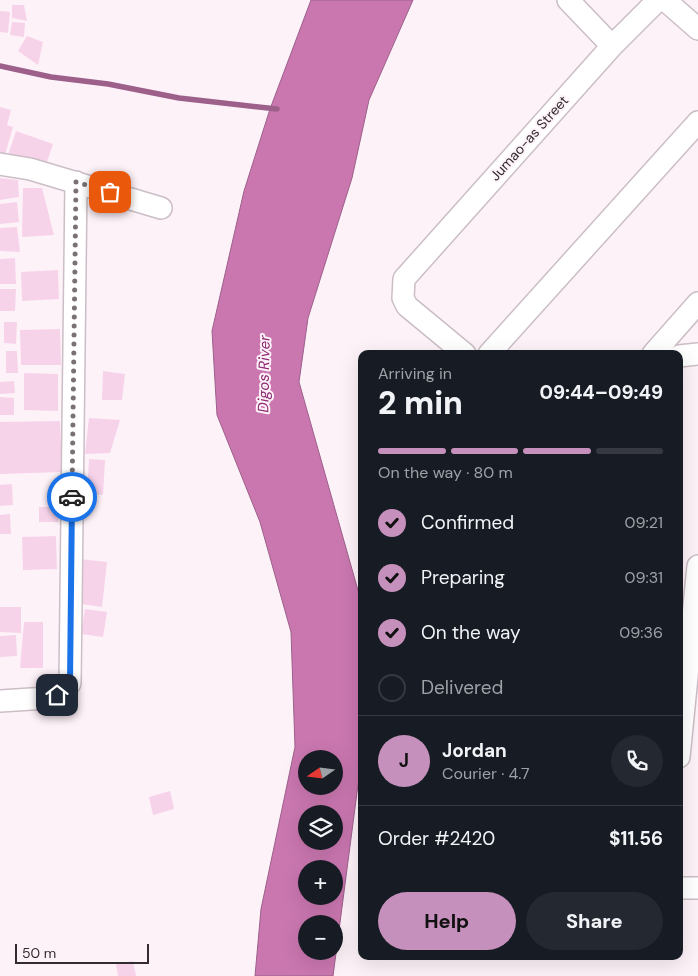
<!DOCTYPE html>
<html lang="en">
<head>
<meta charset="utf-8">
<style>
  :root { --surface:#171b24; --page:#242831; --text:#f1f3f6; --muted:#9ea1a6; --line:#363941; --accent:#c690bc }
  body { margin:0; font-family:"DM Sans",sans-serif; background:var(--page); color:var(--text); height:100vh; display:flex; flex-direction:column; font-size:19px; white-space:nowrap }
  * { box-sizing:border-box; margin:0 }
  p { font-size:16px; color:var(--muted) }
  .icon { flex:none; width:28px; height:28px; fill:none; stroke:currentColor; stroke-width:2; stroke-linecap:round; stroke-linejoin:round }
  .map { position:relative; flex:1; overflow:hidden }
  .drawer { position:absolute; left:358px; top:350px; width:325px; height:610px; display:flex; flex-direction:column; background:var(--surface); border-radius:10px; box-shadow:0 5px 20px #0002 }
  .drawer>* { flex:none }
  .needle { width:32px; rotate:256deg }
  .fabs { position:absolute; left:298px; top:750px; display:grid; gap:10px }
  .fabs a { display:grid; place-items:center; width:45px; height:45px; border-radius:50%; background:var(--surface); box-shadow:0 5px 20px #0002; font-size:25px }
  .scale { position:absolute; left:15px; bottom:12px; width:134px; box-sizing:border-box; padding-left:5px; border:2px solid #322c30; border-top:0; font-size:14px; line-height:18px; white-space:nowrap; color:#322c30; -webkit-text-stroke:4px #fef2f9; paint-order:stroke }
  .pin { position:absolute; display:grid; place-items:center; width:42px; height:42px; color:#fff; margin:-21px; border-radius:10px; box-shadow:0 2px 8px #0006 }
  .courier { position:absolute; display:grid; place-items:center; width:50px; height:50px; margin:-25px; border:4px solid #1a73e8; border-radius:50%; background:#fff; color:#222; box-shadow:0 1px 6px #0007 }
  .head em { font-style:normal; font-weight:800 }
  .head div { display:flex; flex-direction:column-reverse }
  .head { display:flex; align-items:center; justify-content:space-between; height:85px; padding:0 20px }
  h1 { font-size:32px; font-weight:800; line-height:38px }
  .bar { display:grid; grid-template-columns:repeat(4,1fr); gap:8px 5px; align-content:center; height:60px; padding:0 20px }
  .bar i { height:6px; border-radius:4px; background:var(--line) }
  .bar .selected { background:var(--accent) }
  .bar p { grid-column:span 4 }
  .line { display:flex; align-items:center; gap:12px; padding:0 20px; border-top:1px solid var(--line) }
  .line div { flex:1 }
  .round { display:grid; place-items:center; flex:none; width:52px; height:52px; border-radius:26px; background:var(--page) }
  ol { padding:0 20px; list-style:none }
  li { display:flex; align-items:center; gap:15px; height:55px }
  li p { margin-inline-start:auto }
  li .icon { padding:5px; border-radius:50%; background:var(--accent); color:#111; stroke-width:4 }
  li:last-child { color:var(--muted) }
  li i { width:28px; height:28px; border:2px solid var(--line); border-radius:50% }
  .button { display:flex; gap:10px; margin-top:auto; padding:10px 20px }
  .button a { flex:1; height:58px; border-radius:30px; background:var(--accent); color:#111; font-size:20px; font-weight:800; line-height:58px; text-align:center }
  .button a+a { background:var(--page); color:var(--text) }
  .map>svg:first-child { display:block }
</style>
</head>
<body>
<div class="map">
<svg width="698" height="976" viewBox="0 0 698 976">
  <rect width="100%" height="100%" fill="#fef2f9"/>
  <path fill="#ca77b0" stroke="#9c608a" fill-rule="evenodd" d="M311 0H413L369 100 352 178 308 318 299 382 361 601V762L333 976H255L261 909 295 747 291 632 260 522 217 415 212 331 244 191 270 109ZM306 759H334V786H306ZM306 814H334V841H306ZM306 869H334V896H306ZM306 924H334V951H306Z"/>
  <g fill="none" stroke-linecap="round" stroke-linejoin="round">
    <path stroke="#9c608a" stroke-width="5.5" d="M0 66 51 77 108 84 179 98 277 109"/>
  </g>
  <path fill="#f7d3ea" d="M12 5H24L27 21 12 18Z
    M0 11 10 12 8 33 0 32Z
    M12 22 25 23 24 37 10 35Z
    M27 36 43 42 38 65 18 51Z
    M0 107 11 110 7 125 13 127 4 158 0 156Z
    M16 131 53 144 45 168 8 155Z
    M0 178 18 180 19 197 0 200Z
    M23 188H42L54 235 22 237Z
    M17 202 19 222 0 224V204Z
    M17 227 20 252 0 251V228Z
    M15 258 16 284H0V259Z
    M58 270 59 299 22 301 21 272Z
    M0 289H16L15 311H0Z
    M4 322H17L16 344 4 343Z
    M60 329 61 365H21L20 330Z
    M6 351H17L18 373H6Z
    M103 371 125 374 122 400H102Z
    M24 373 58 374V411L24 410Z
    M14 381 15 393 0 394V382Z
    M0 397 14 398V415H0Z
    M89 418 120 420 110 453 85 454Z
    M60 421 62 472 0 474V422Z
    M89 459 105 460 103 495 87 494Z
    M12 484 13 505 0 506V485Z
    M39 507H58V522H39Z
    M10 514 11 534H0V515Z
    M56 536 57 569 23 570 22 537Z
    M80 559 107 562 102 607 75 603Z
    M0 607H21V633L0 632Z
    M85 609 107 612 103 637 81 634Z
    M24 622H43V668H20Z
    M16 635 17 656 0 657V636Z
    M170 791 174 809 153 815 149 797Z
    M133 961 136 976H118L116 964Z"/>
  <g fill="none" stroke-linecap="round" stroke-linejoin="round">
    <defs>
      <path id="minor" d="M568 0 612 46
        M665 0 698 29
        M0 164 30 169 161 208
        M465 354 407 306 403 298 404 279 612 46 658 0
        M489 354 698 122
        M653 354 698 303
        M679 356 698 354
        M0 701 47 698 65 691 70 683 76 182
        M679 757 698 566
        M679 888H698"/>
    </defs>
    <use href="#minor" stroke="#cbbec6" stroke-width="24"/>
    <use href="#minor" stroke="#fff" stroke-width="21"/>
  </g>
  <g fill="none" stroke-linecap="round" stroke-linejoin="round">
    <path stroke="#797176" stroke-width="5" stroke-dasharray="0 9" d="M72 497 76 182 110 192"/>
    <path stroke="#1a73e8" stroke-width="6" d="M57 695 65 691 70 683 72 497"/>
  </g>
  <g text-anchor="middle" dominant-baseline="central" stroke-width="4" stroke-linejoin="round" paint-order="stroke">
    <g font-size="14" fill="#322c30" stroke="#fef2f9">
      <text transform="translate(529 138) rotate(-48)">Jumao-as Street</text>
    </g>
    <g font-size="15" font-style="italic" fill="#8b2872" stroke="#fef2f9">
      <text transform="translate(264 374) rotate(-89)">Digos River</text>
    </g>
  </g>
</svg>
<div class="fabs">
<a><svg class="needle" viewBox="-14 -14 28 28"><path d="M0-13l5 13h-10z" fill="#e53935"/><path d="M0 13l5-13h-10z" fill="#9ea1a6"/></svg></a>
<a><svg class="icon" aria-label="layers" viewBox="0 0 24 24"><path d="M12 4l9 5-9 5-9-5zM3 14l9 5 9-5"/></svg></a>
<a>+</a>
<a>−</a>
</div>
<div class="scale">50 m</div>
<div class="pin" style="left:110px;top:192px;background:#ea580c"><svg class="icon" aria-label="bag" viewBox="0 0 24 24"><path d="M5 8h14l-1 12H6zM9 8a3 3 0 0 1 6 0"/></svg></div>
<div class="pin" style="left:57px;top:695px;background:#1f2937"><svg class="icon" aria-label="home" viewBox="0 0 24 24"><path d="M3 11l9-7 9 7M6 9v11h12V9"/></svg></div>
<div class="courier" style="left:72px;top:497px"><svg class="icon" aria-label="car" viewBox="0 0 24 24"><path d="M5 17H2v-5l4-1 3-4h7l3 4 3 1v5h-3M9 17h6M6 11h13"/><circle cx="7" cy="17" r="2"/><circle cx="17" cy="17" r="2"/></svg></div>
<section class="drawer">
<div class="head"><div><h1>2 min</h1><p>Arriving in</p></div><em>09:44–09:49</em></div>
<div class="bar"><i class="selected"></i><i class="selected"></i><i class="selected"></i><i></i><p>On the way · 80 m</p></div>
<ol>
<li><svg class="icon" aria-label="check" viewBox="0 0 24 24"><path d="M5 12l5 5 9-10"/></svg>Confirmed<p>09:21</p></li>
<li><svg class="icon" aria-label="check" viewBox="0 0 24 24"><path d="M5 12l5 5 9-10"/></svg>Preparing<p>09:31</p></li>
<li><svg class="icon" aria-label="check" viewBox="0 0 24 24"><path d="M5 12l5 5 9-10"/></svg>On the way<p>09:36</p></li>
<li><i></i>Delivered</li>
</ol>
<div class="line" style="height:90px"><b class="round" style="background:var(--accent);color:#111">J</b><div><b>Jordan</b><p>Courier · 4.7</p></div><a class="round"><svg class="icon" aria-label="phone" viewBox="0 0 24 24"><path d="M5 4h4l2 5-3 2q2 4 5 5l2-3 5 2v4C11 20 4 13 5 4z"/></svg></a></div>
<div class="line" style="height:65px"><div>Order #2420</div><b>$11.56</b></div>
<div class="button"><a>Help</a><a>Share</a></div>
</section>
</div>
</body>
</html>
